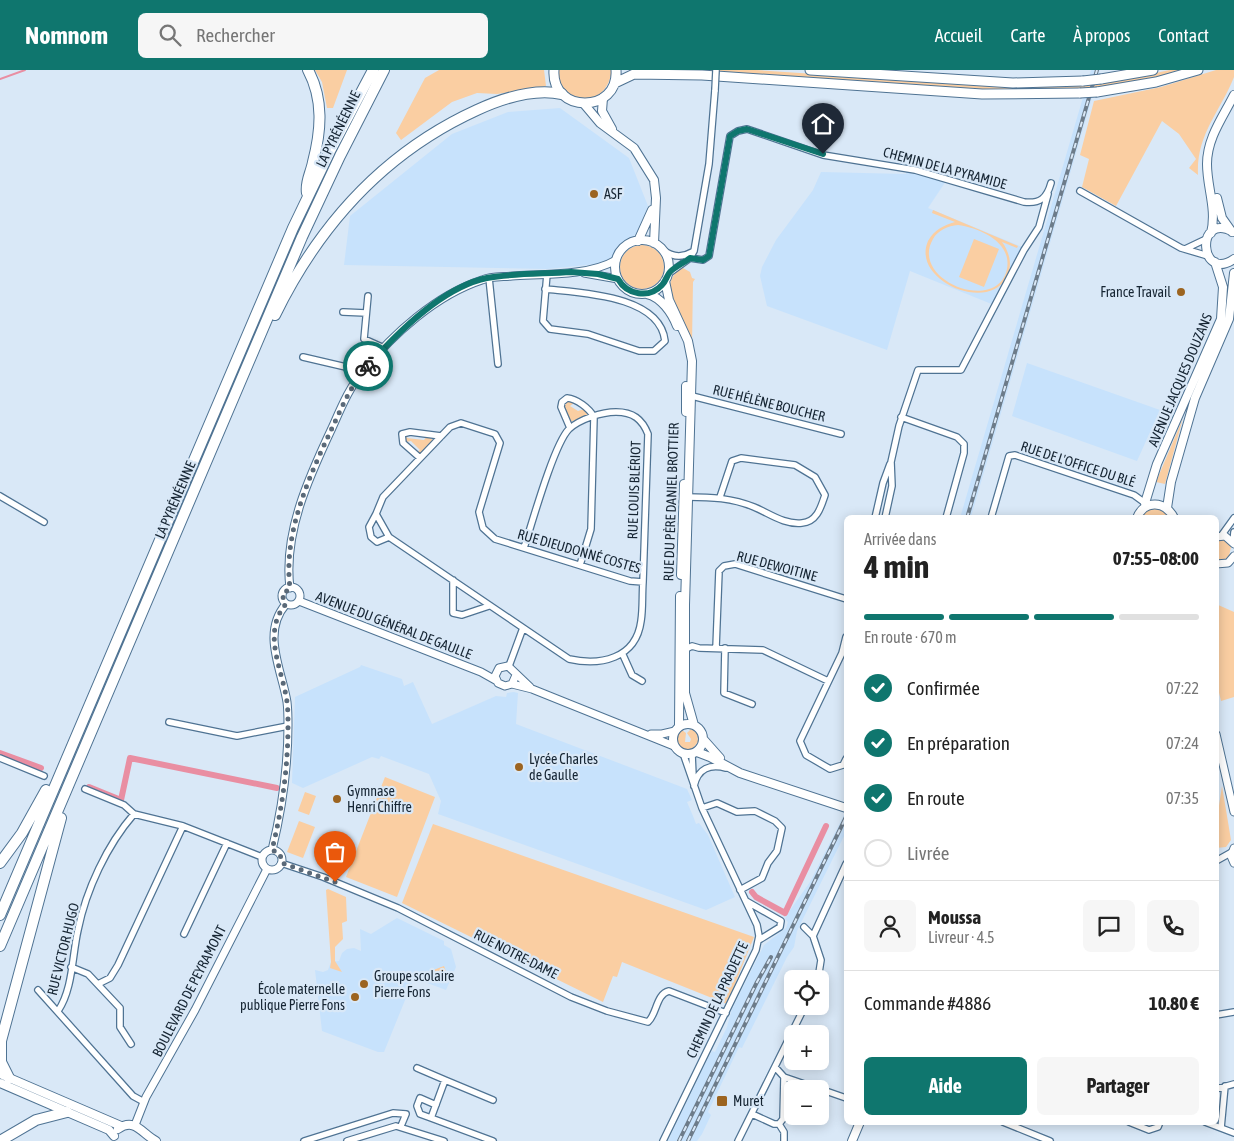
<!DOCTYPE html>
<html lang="fr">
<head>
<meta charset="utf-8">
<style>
  :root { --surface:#fff; --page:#f6f6f6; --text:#222; --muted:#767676; --line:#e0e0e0; --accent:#0f766e }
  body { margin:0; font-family:"Asap Condensed",sans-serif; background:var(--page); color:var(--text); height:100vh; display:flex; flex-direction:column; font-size:19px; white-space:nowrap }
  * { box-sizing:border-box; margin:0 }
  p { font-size:16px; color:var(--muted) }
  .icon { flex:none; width:28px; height:28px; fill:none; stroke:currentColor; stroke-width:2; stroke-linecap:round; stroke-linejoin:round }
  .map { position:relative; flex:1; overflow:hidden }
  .sheet { position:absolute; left:844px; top:445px; width:375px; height:610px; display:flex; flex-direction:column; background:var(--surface); border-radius:8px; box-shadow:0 2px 12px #0003 }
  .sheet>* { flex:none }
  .fabs { position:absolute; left:784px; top:900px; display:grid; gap:10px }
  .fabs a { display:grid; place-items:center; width:45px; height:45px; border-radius:8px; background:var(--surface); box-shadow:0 2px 12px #0003; font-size:25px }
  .pin { position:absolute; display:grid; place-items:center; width:42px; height:42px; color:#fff; margin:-51px -21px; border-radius:50% 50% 50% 0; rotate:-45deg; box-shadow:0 0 5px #0007 }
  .pin .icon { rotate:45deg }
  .courier { position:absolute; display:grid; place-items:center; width:50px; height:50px; margin:-25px; border:4px solid #0f766e; border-radius:50%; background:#fff; color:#222; box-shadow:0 1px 6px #0007 }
  .head em { font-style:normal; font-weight:700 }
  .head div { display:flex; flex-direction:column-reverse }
  .head { display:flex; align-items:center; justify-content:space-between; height:85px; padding:0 20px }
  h1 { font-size:32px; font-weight:700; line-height:38px }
  .bar { display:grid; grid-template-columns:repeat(4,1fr); gap:8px 5px; align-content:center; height:60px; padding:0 20px }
  .bar i { height:6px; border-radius:4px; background:var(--line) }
  .bar .active { background:var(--accent) }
  .bar p { grid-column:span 4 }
  .line { display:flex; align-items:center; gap:12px; padding:0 20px; border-top:1px solid var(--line) }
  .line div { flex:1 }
  .round { display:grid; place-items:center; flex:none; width:52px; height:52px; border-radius:8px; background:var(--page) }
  ol { padding:0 20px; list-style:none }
  li { display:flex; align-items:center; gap:15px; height:55px }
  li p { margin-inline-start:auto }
  li .icon { padding:5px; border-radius:50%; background:var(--accent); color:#fff; stroke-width:4 }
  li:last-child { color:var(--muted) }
  li i { width:28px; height:28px; border:2px solid var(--line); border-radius:50% }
  .action { display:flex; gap:10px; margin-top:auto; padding:10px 20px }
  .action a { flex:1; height:58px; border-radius:8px; background:var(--accent); color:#fff; font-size:20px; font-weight:700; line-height:58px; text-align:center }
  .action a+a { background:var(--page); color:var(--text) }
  header { display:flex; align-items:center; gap:30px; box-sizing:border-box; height:70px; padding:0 25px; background:var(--accent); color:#fff }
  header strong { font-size:24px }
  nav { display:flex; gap:28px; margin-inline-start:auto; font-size:18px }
  .search { width:350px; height:45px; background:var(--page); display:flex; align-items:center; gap:12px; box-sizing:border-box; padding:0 18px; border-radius:8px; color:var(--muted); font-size:19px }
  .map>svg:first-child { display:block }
</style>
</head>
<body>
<header>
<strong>Nomnom</strong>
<div class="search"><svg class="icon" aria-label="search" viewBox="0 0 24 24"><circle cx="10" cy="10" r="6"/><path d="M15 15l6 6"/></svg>Rechercher</div>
<nav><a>Accueil</a><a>Carte</a><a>À propos</a><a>Contact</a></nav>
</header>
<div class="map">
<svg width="1234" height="1071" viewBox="0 0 1234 1071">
  <rect width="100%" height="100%" fill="#d9e8f7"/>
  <path fill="#c7e2fc" d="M1091 0H1100L971 447 960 448Z
    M560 38 629 88 648 136 637 163 607 193 547 199 344 195 350 146 452 64 508 42Z
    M821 102 906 104V102L946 111 928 138 1022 177 994 235 910 201 887 280 767 236 760 206 762 197 776 170 813 120Z
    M1027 293 1160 340 1137 391 1012 346Z
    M361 595 402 609 404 616 413 612 432 654 496 626 506 627 507 623 514 622 518 623 516 654 687 719 692 730 687 732 693 746 696 754 699 753 708 765 735 827 706 840 438 744 441 731 429 704 381 686 379 689 372 687 303 718 292 713 295 627 360 597Z
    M846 741V762L797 861 794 877 787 887 742 978 739 977 708 1042 711 1045 702 1064 697 1071H668L708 988 712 981 715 982 727 957 732 939 764 875 786 858 788 852 785 849 786 846 810 812Z
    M397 848 444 871V875L451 879 456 897 446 920 414 908 384 982H378L322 961 315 900 323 902 328 900 331 892 339 891 342 883 347 879 354 878 361 881 360 859 371 864Z"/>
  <path fill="#facea2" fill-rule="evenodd" d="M315 0H347L333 38H327L322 12Z
    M439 0H544L546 16 497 24 477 23 452 32 401 70 396 63 425 8Z
    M558 0H612C606 43 556 35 558 0Z
    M666 0H755L1011 17 1097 15 1170 0H1184C1086 28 986 22 886 14 813 8 740 2 666 0Z
    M1216 0H1234V7C1220 42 1196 65 1198 105L1189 98 1196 89 1179 64 1162 51 1116 136 1082 117 1089 89 1080 85 1094 31 1161 17Z
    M933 140 1018 176 1017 178 1002 172C1010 183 1013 196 1006 208 987 243 911 210 928 171 934 160 944 155 955 152L932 143ZM958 155C980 158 1012 172 1007 199 997 245 909 210 933 169 938 160 948 156 958 155Z
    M974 169 999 179 984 217 959 207Z
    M620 197a22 22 0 1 1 44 0a22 22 0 1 1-44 0Z
    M683 198 690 202 692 208 695 209 693 212 692 273C683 253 653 212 683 198Z
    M568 330 574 333 570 336 578 341 584 339 588 343 587 346 570 352 564 337Z
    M1183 348 1165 414 1156 412Z
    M409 364 407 368 424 370 427 366 431 368 433 371 420 385 416 382 420 380 411 371 406 372 404 370V365Z
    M1155 439 1164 441 1169 447 1142 448 1146 441Z
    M1216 470H1225L1231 477 1229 486 1224 490H1216Z
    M1216 534 1234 542V627L1221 631 1216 610Z
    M691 659 697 663 698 672 692 679H683L677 672V666L682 660 686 663 685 672H690L691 669 687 663Z
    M385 707 435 727 397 827 346 807Z
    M1222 716 1231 770 1226 777 1216 778V755Z
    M305 722 316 726 309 745 298 741Z
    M299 751 315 757 303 788 287 782Z
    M433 754 754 867 727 934 622 892 617 907 613 906 603 932 402 833Z
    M328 819 346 827 347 851 342 853 343 869 335 877V891L342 902 330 898 331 892 326 820Z
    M444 896 448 907 432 912 428 902Z"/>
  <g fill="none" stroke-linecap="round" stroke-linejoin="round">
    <path stroke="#e98ea2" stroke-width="2" d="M0 9 25 0"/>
    <path stroke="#e98ea2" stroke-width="6" d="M0 683 41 698
      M89 717 121 730 130 688 277 718
      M752 822 756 827 785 843 826 756"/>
    <defs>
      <path id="minor" d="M1080 121 1181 178 1208 186
        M1185 179 1206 169
        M663 180C672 187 682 188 692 182
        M690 188 703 190 709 186 730 66 738 61 747 59 823 85 915 100 1024 132C1040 134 1047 128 1051 113
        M668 204 690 188 694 181 709 94 715 20
        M489 208 498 294
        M545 219C581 223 660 225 665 271L654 281H639L588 264 550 259 543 251 547 204
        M368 226 364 269 384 278
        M343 242 366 243
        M303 287 363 301
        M692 326 841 364
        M901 347 957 367 964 374V383L946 448
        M461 353 495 364 500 373 479 442 483 458 495 469 630 511 643 512C642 525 643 539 641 551 636 589 600 596 569 589L389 467 376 444 383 427 450 357Z
        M570 358 561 337 562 332 567 328C577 329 589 338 594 347L591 459 580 495
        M420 388 403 373 402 364 410 362 441 366
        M0 426 44 452
        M688 427C711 427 732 428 754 437 769 443 784 455 802 453 817 452 821 437 825 425L815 407 795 395 741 388 732 391 720 427
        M376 444 369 457 371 467 377 472 389 467
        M875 448 883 413 890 394
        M885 448 892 416 891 392 899 356 918 300H961L1024 180 1039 157 1048 124
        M991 448 1009 386 1015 385 1134 425 1145 433
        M1221 466 1234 448
        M1233 472 1234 462
        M524 478C532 453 554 374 569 359 580 349 602 342 616 342 633 342 642 349 648 364L643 512
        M453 510V543L462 545 489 536
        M846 567 842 583 800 671 806 685 830 699 843 695 846 689
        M716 578 719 501 724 496 735 494 846 529
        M725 578 724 623 752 634
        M684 580 692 576 699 578 763 580 828 611
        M623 585 632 605 642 611
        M509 596 523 558
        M169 652 237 666 288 656
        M692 684 693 706
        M0 688 44 706
        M694 716C698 698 710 694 726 698
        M85 719 124 735 134 744 183 756 262 787
        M702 738 717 733 737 742 755 741 775 751 782 758 777 781 768 793 762 808 740 820
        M1216 791 1232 782
        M281 793 323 807 398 838 571 927 607 941 648 952C657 944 656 924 669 921L726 943
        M746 831 781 851 780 857 759 870
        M804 857 813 866 821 890 818 909
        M184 864 227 773
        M813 866 846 794
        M71 897 88 904 120 938V957L131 974
        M98 914 110 908 118 895 183 756
        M38 920 133 1026 144 1032
        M58 941C73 919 72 886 78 860 86 820 107 775 134 744
        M1216 945 1234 942
        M775 997 784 1007 783 1049 779 1054
        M417 998 445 1010
        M784 1007 819 1019
        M820 1019 846 1028
        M1216 1019 1234 1014
        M493 1030 445 1010 431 1048 493 1071
        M752 1044 774 1054H779
        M431 1048 420 1044 417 1036 420 1028 436 1035
        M1003 1052 1050 1071
        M1129 1052 1149 1060 1158 1057 1160 1052
        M1205 1052 1234 1063
        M779 1054 784 1062V1071
        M1221 1058 1225 1016
        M304 1071 393 1043 406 1044 401 1056
        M347 1071 396 1056 444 1071
        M663 1071 756 880 759 866 757 855 702 738 683 683
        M738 1071 805 936"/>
      <path id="tertiary" d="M584 203 618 209
        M1216 467 1225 466 1234 474
        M1216 494 1228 493 1234 486
        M282 526a9 9 0 1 1 18 0a9 9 0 1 1-18 0Z
        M290 518C283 463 309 407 332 358 341 338 349 318 363 301 393 264 436 225 482 210 491 206 502 207 512 206 543 204 589 206 616 190
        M299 531 481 602 497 611
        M516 605 512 614 505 616 498 613 495 606 499 598 508 596 530 617
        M512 614 532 619 674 676
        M651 664H662L675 661
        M1216 664 1234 742
        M1234 778 1231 786 1234 793
        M272 780C282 739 288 698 288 655 288 648 288 640 287 632 282 600 261 563 286 534
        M262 790a10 10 0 1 1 20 0a10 10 0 1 1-20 0Z
        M135 1055 146 1027 195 940 267 799"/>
      <path id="secondary" d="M603 28 602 41 612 59
        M584 34 600 53 634 78 654 110 656 128 654 173
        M1217 128 1222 148 1232 162
        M1233 162C1195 141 1199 213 1234 189
        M1211 163C1217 139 1207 118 1207 94 1207 68 1223 47 1234 25
        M615 197a27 27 0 1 1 54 0a27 27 0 1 1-54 0Z
        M638 171 652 140
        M665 211 669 230 688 271 692 291 685 535V623L694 655
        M647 224C661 227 672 243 677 256
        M686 342V316
        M1146 436 1145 433 1157 394 1221 249 1223 217 1215 192
        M1167 438 1171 412 1195 328 1229 249 1234 203
        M1137 448C1144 429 1166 431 1174 448
        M681 505 684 414
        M673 669a15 15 0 1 1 30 0a15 15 0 1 1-30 0Z
        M679 656 680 526
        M704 670 720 688
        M697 682 710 687 740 703 846 738
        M0 1004 121 1056
        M0 1013 109 1060 114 1066
        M118 1059C135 1047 142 1064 156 1071
        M852 1071 860 1052"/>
      <path id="primary" d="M554 0C551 44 619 44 616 0
        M810 0 1013 13 1083 11
        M1101 9 1153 0
        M615 13 634 4 702 5 982 24 1080 23
        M1097 22 1156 12 1198 0"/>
      <path id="motorway" d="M307 123C305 112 311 103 313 92 321 61 324 30 308 0
        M275 245C319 155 385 82 477 40 503 28 533 18 562 24
        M0 793 22 763 46 720
        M0 845 293 158 330 81 373 0
        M0 876 302 167 340 86 384 0
        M9 1008 1 992V971L61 748
        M0 1071 36 1050 67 1042"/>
    </defs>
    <use href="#minor" stroke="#4f7393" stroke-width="8"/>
    <use href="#tertiary" stroke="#4f7393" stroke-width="9"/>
    <use href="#secondary" stroke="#4f7393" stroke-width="10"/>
    <use href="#primary" stroke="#4f7393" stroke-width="11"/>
    <use href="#motorway" stroke="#4f7393" stroke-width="12"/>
    <use href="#minor" stroke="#fff" stroke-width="5.5"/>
    <use href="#tertiary" stroke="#fff" stroke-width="7"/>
    <use href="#secondary" stroke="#fff" stroke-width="8"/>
    <use href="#primary" stroke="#fff" stroke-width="9"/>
    <use href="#motorway" stroke="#fff" stroke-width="10"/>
    <defs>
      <path id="rail" d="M967 448 1097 0
        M679 1071 757 912 771 887
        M688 1071 846 747"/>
    </defs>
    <use href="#rail" stroke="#6d7c8a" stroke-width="4"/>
    <use href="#rail" stroke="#d9e8f7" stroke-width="2" stroke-dasharray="5.5" stroke-linecap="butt"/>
    <defs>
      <path id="minor-bridge" d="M715 20 716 0"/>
      <path id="primary-bridge" d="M1083 11 1101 9
        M1080 23 1097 22"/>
    </defs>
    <use href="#minor-bridge" stroke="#4f7393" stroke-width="8" stroke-linecap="butt"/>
    <use href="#primary-bridge" stroke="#4f7393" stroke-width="11" stroke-linecap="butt"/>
    <use href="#minor-bridge" stroke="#fff" stroke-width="5.5"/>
    <use href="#primary-bridge" stroke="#fff" stroke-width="9"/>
  </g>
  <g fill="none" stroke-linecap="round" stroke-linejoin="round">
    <path stroke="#5a6978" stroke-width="5" stroke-dasharray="0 9" d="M335 812 282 793 280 784 272 780C282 739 288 698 288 655 288 648 288 640 287 632 283 600 261 563 286 534L282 525 290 518C283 462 310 405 333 356 343 335 352 313 368 296"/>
    <path stroke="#0f766e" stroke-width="6" d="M368 296C397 263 442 217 487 208 514 203 544 204 571 202L598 204 618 209C627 225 649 229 662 215 666 211 667 205 670 202 676 196 684 193 690 188L703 190 709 186 730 66 738 61 747 59 823 84"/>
  </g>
  <g fill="#9c6420" stroke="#d9e8f7" stroke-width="2">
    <circle cx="594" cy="124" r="5"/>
    <circle cx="1181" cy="222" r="5"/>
    <circle cx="519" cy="697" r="5"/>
    <circle cx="337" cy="729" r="5"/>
    <circle cx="364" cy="914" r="5"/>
    <circle cx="355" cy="927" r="5"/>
    <rect x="716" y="1025" width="12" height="12" rx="2.5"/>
  </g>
  <g text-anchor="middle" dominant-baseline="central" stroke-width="4.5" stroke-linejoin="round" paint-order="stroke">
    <g font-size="14" fill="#162533" stroke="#d9e8f7">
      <text transform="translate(338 59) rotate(-64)">LA PYRÉNÉENNE</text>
      <text transform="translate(945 98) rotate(15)">CHEMIN DE LA PYRAMIDE</text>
      <text transform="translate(1180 310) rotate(-67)">AVENUE JACQUES DOUZANS</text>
      <text transform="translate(769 333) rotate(14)">RUE HÉLÈNE BOUCHER</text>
      <text transform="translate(1078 394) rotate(18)">RUE DE L'OFFICE DU BLÉ</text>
      <text transform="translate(634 420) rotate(-88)">RUE LOUIS BLÉRIOT</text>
      <text transform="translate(175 430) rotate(-67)">LA PYRÉNÉENNE</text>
      <text transform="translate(671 432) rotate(-88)">RUE DU PÈRE DANIEL BROTTIER</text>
      <text transform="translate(579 481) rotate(16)">RUE DIEUDONNÉ COSTES</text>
      <text transform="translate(777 496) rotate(15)">RUE DEWOITINE</text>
      <text transform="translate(394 555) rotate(21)">AVENUE DU GÉNÉRAL DE GAULLE</text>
      <text transform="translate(63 879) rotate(-76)">RUE VICTOR HUGO</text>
      <text transform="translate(516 884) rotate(27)">RUE NOTRE-DAME</text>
      <text transform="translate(189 921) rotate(-63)">BOULEVARD DE PEYRAMONT</text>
      <text transform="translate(717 930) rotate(-65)">CHEMIN DE LA PRADETTE</text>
    </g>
    <g font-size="14" fill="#162533" stroke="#d9e8f7" text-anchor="start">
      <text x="604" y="124">ASF</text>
      <text x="1171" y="222" text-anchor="end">France Travail</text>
      <text x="529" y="689">Lycée Charles<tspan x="529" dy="16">de Gaulle</tspan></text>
      <text x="347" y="721">Gymnase<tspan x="347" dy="16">Henri Chiffre</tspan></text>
      <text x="374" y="906">Groupe scolaire<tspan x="374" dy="16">Pierre Fons</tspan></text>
      <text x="345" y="919" text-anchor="end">École maternelle<tspan x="345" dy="16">publique Pierre Fons</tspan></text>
      <text x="733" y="1031">Muret</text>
    </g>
  </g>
</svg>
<div class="fabs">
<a><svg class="icon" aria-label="locate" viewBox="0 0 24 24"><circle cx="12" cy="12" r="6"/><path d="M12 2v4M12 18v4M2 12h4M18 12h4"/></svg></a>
<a>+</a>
<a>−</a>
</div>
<div class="pin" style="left:335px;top:812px;background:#ea580c"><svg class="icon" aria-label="bag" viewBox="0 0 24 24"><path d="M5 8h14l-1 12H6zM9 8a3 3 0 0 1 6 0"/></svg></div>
<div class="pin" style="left:823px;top:84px;background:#1f2937"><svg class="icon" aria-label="home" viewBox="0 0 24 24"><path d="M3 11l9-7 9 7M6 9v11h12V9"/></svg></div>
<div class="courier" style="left:368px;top:296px"><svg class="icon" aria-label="bike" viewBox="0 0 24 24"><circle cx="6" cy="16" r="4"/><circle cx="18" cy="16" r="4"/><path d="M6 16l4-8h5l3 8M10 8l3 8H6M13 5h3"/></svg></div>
<section class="sheet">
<div class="head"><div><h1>4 min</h1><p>Arrivée dans</p></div><em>07:55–08:00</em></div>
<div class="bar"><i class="active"></i><i class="active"></i><i class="active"></i><i></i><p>En route · 670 m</p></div>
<ol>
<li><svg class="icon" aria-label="check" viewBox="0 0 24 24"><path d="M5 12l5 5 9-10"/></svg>Confirmée<p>07:22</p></li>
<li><svg class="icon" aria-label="check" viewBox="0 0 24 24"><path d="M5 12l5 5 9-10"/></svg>En préparation<p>07:24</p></li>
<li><svg class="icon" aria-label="check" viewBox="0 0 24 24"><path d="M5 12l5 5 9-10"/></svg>En route<p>07:35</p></li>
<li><i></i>Livrée</li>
</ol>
<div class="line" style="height:90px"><a class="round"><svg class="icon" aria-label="person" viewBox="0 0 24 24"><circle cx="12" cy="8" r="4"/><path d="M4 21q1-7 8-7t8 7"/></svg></a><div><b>Moussa</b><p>Livreur · 4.5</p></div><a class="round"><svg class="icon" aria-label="chat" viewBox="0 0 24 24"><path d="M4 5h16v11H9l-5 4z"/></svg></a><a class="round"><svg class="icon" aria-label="phone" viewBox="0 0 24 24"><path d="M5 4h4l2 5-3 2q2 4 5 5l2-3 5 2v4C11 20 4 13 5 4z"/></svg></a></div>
<div class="line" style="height:65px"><div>Commande #4886</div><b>10.80 €</b></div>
<div class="action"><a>Aide</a><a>Partager</a></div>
</section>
</div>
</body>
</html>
